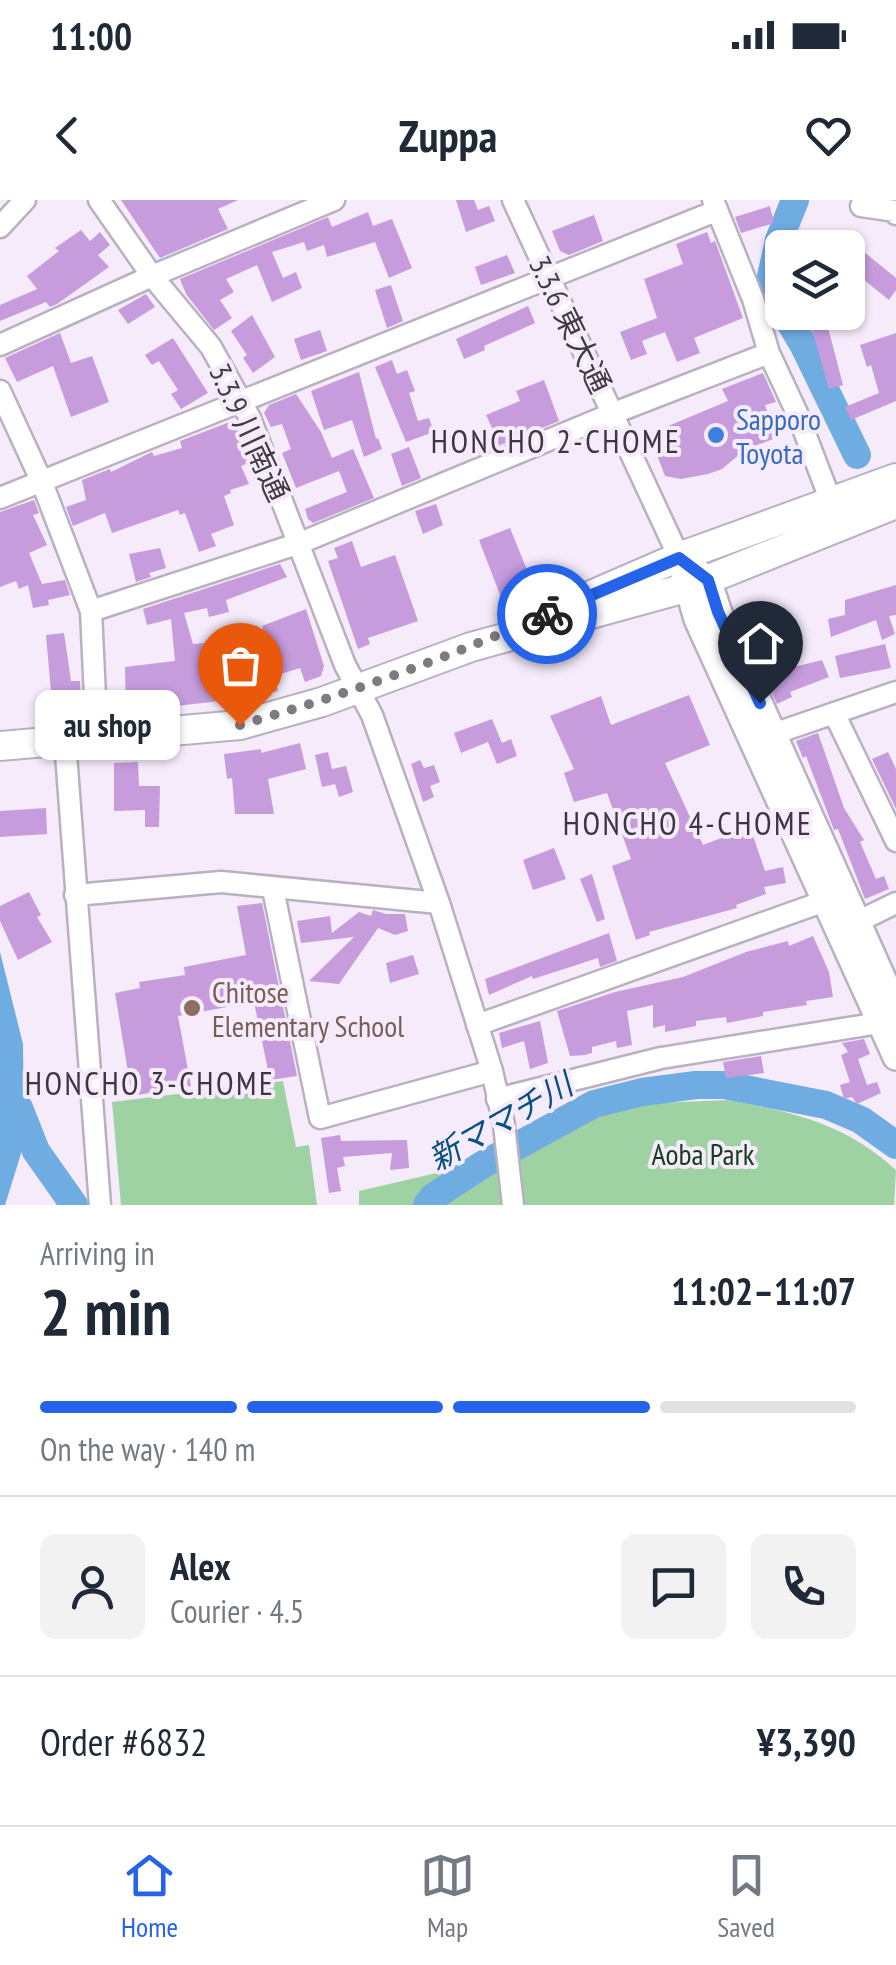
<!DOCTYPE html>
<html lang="en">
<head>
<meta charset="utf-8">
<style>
  :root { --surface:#fff; --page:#f2f2f3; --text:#1f2937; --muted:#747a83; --line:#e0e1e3; --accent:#2563eb }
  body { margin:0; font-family:"PT Sans Narrow","Noto Sans JP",sans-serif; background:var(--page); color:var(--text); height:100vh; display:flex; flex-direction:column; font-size:38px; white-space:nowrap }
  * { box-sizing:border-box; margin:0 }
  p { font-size:32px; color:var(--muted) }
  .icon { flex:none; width:55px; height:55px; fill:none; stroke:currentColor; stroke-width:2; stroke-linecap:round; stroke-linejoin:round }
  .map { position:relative; height:1005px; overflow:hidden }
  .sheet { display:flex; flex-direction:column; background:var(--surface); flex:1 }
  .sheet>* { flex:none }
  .buttons { position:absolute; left:765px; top:30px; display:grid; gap:20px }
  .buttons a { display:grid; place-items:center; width:100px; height:100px; border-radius:15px; background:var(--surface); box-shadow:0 2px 8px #0004; font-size:50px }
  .pin { position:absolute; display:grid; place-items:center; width:85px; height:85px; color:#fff; margin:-102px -42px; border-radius:50% 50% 50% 0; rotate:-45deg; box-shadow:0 0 10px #0007 }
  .pin .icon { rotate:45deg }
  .courier { position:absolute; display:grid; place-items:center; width:100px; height:100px; margin:-50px; border:8px solid #2563eb; border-radius:50%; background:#fff; color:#222; box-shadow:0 2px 12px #0007 }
  .bubble { position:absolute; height:70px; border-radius:15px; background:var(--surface); box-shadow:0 2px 8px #0004; font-size:32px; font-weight:700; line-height:70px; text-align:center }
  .head em { font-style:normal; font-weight:700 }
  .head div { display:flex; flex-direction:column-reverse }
  .head { display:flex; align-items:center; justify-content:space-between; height:170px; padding:0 40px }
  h1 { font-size:65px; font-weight:700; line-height:75px }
  .bar { display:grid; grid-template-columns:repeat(4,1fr); gap:15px 10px; align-content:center; height:120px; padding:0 40px }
  .bar i { height:12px; border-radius:8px; background:var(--line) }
  .bar .selected { background:var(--accent) }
  .bar p { grid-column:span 4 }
  .line { display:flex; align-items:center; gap:25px; padding:0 40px; border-top:2px solid var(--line) }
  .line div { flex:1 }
  .round { display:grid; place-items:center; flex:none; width:105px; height:105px; border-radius:15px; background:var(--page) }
  .status { display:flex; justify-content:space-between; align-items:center; height:70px; padding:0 50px; background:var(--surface); direction:ltr }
  .status svg { height:28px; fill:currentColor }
  header { display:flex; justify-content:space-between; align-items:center; height:130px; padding:0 40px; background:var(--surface); font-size:45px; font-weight:700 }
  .menu { display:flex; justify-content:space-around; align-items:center; height:140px; border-top:2px solid var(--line); background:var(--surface); font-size:28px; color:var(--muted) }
  .menu a { display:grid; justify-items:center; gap:5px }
  .menu .selected { color:var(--accent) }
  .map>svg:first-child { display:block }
</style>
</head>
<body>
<div class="status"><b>11:00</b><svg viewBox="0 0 49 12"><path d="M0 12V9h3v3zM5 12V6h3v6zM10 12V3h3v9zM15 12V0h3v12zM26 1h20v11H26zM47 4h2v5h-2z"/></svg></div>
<header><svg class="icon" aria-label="back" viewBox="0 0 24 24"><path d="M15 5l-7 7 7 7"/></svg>Zuppa<svg class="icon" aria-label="heart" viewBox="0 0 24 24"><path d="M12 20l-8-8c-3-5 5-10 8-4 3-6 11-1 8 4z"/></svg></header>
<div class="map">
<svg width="896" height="1005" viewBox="0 0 896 1005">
  <rect width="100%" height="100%" fill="#f5ebfb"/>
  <path fill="#9fd2a3" d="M283 881 296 947 309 945 317 1005H121L112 902Z
    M728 900C795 913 844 923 896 970L894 1005H359V991L458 968 635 904Z"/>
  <path fill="#6face2" d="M0 752 23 844 24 944 5 1005H0Z"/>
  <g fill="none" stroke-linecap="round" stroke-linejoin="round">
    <path stroke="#6face2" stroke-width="28" d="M782 110 770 81 779 40 795 0
      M784 112 803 144 857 255
      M0 882 19 908 36 951 74 1005
      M427 1005 433 997 482 965 594 904 642 892 696 885H724L826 905 861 920 896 945"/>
  </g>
  <path fill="#c69cdd" d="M121 0H238L218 9 228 29 160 58Z
    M456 0H474L478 10 489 6 495 21 466 32Z
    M770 6 774 23 741 33 735 17Z
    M368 12 373 26 392 19 412 68 389 78 375 42 327 57 324 45 307 51 304 42 272 52 283 78 296 72 302 88 272 102 257 65 226 79 234 92 220 100 232 118 214 130 186 94 180 79 328 17 332 27Z
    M594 15 603 41 569 55 560 51 552 31Z
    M81 30 90 41 100 32 110 45 98 55 109 67 57 104 50 107 46 102 0 121V105L37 89 27 76 59 51 55 48Z
    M707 32 711 43 715 41 743 118 694 138 700 153 677 162 665 132 642 141 647 154 631 160 620 132 657 118 644 79 683 64 676 44Z
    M842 34 896 78V90L889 100 848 67V48H831Z
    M507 55 515 73 481 85 475 67Z
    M391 85 403 121 387 128 375 90Z
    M146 94 155 107 128 124 118 110Z
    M528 106 535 123 484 146 485 150 464 159 456 139Z
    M807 112H824L843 185 829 189Z
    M252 115 275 157 253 173 243 158 247 155 231 131Z
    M320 130 327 151 301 160 294 139Z
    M60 133 71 163 92 156 109 202 71 217 53 166 17 182 5 158Z
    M896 133V201L851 220 845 207 879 193 871 165 867 167 860 145Z
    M173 138 208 193 181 209 171 194 178 190 159 161 152 165 145 155Z
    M392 160 397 174 407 170 415 191 409 193 418 221 429 218 434 232 406 242 375 167Z
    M359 172 376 239 378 238 382 249 364 257 352 220 324 230 311 191Z
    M763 173 776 202 765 205 776 238 746 249 722 269 708 274 681 279 665 276 649 234 728 201 722 189Z
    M544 180 559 221 476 255 471 240 494 232 486 215 520 201 516 191Z
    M296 194 321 232 332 258 353 249 374 298 313 323 308 319 305 309 347 292 339 271 296 288 282 253 291 249 282 224 271 227 264 213 269 205Z
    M235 220 248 263 241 266 249 284 230 290 231 293 224 296 234 325 211 334 216 346 199 352 185 313 180 315 178 310 112 333 105 313 73 326 66 307 86 300 82 280 110 269 111 272 152 252 154 256 182 248 180 241Z
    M409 247 421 278 402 286 391 254Z
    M34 300 39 313 33 315 47 345 29 353 42 384 65 380 70 395 48 400 49 405 33 408 28 385 19 389 16 381 0 387V312Z
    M436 304 443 325 423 334 415 311Z
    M510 328 534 387 502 400 479 340Z
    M352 341 361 367 395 355 418 421 368 438 370 444 358 449 328 361 338 358 334 348Z
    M160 348 166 368 149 373 151 377 136 382 129 354Z
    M280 364 287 377 226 400 229 412 209 417 207 408 184 413 193 444 235 441 236 458 224 459 227 500 177 506V502L126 510 125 467 175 461 171 419 147 425 143 409Z
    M896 385V415L889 416 895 434 882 440 876 420 831 437 828 419 845 415V400Z
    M306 409 324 466 321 476 305 482 300 468 274 476 278 491 260 495 250 455 270 450 262 426Z
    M783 425 795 451 782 455 786 469 822 460 829 477 790 492 792 497 777 504 746 433 764 426 766 432Z
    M64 433 71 481H80L81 502 72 503 73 513 53 514 46 435Z
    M885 444 891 468 840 478 835 456Z
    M689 495 710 545 665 563 703 645 750 627 765 671 783 667 786 683 764 687 766 694 736 705 737 708 649 732 650 735 636 740 612 666 631 659 607 593 574 602 564 573 574 569 550 516 601 496 611 525Z
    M492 519 502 543 511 539 517 556 497 564 488 542 461 553 454 533Z
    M818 533 844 608 864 640 860 642 876 679 884 676 889 689 865 699 838 629 834 630 806 556 803 558 796 541Z
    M300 543 306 569 268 579 274 614H235L232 578 227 579 224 554 261 549V553Z
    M328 552 332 569 346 566 353 592 339 597 335 584 322 587 315 555Z
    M888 552 896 569V609L872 559Z
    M420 560 424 568 434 565 440 582 430 586 434 597 423 602 411 564Z
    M138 562 139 586H160L159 627H145V610L114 611V563Z
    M46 608 47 634 0 637V611Z
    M554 648 566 679 533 690 523 660Z
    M592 674 605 719 597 722 580 679Z
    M29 692 41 715 37 717 52 742 18 760 0 721V706Z
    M262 703 297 876 270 880 254 802 178 816 191 886 132 896 115 793 140 788 139 782 185 775 184 767 246 755 237 706Z
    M373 710 386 714H405L408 731 395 735 378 728 339 784 309 781 354 737 301 743 297 721 330 716 332 733 359 712 371 716Z
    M609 733 617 761 600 767 598 758 533 779 532 776 489 795 485 779Z
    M813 736 829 772 833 797 806 801 807 805 763 812V816L727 823 726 817 696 821V826L665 832V825L653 828V805L627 811 632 845 617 848 616 841 592 847V853L585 855 570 856 557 811 615 792 683 777 746 752 788 741 789 746Z
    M413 755 419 774 390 783 386 763Z
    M540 821 548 863 530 869 524 841 502 848 499 833Z
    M864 839 870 854 858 859 867 885 877 882 881 893 857 904 852 897 844 899 840 885 850 882 841 855 848 852 842 843Z
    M761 856 764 873 726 878 723 862Z
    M340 935 341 941 407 940 409 968 390 970 392 953 343 957 345 966 337 968 341 991 329 993 321 938Z"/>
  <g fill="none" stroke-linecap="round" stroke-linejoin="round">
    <defs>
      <path id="minor" d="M99 0 152 76 211 147 250 218 345 465 372 515 439 703 492 871 504 925 513 1005
        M513 0 679 357
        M713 0 753 99 769 153 797 213 832 304
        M861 6 895 11 896 14
        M0 27 25 0
        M0 145 152 76 334 0
        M0 191 41 280 91 411 97 540
        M0 298 716 11
        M91 411 300 343 614 213 769 153
        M834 513 896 641
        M773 534 896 492
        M65 541 100 1005
        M273 689 320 918 492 871
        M75 695 221 682 439 703
        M857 722 896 703
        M477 825 825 701
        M497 899 661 858 892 821"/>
      <path id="major" d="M679 357 697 419 896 857
        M695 370 708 380 719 413 896 808"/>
      <path id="highway" d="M573 403 679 357 896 278
        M0 546 240 525 322 502 471 447 689 387 896 304"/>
    </defs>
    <use href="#minor" stroke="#bab1c0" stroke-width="25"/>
    <use href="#major" stroke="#bab1c0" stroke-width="30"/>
    <use href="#highway" stroke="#bab1c0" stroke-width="32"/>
    <use href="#minor" stroke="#fff" stroke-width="20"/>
    <use href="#major" stroke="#fff" stroke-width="25"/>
    <use href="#highway" stroke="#fff" stroke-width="28"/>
  </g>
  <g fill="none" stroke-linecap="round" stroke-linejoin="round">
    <path stroke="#7f7982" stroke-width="10" stroke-dasharray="0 18" d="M240 525C345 495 447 458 547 414"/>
    <path stroke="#2563eb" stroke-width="12" d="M547 414 679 358 708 380 718 412 760 503"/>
  </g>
  <circle fill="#3f7fe0" stroke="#f5ebfb" stroke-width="4" cx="716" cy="235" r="10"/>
  <circle fill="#8d6e63" stroke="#f5ebfb" stroke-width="4" cx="192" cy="808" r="10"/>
  <g text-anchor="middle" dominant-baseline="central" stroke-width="8" stroke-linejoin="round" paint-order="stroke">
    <g font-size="30" fill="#3f3b41" stroke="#f5ebfb">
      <text transform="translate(571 124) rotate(64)">3.3.6 東大通</text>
      <text transform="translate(250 232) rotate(65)">3.3.9 川南通</text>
    </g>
    <g font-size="30" fill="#366cbe" stroke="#f5ebfb" text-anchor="start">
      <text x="736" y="218">Sapporo<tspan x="736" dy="34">Toyota</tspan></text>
    </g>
    <g font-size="30" fill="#785e54" stroke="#f5ebfb" text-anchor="start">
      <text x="212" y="791">Chitose<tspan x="212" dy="34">Elementary School</tspan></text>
    </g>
    <g font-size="30" fill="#123e19" stroke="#f5ebfb">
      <text x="703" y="953">Aoba Park</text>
    </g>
    <g font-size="32" letter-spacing="2.5" fill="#3d3541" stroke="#f5ebfb">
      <text x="556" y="241">HONCHO 2-CHOME</text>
      <text x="688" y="623">HONCHO 4-CHOME</text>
      <text x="150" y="883">HONCHO 3-CHOME</text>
    </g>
    <g font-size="32" font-style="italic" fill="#075082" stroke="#f5ebfb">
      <text transform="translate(500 921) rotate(-30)">新ママチ川</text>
    </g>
  </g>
</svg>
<div class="buttons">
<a><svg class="icon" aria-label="layers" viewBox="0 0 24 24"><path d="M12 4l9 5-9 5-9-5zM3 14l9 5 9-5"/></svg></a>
</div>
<div class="pin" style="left:240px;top:525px;background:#ea580c"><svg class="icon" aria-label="bag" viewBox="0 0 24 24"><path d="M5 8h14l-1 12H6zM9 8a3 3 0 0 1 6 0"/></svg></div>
<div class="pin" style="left:760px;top:503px;background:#1f2937"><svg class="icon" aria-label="home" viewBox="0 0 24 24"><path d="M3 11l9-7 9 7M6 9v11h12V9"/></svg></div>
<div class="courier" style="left:547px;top:414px"><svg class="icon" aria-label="bike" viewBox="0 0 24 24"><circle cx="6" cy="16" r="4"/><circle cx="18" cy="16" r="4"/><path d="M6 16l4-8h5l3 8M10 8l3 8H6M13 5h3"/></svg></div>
<div class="bubble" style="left:35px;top:490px;width:145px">au shop</div>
</div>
<section class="sheet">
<div class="head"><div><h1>2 min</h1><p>Arriving in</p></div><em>11:02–11:07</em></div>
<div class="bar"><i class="selected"></i><i class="selected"></i><i class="selected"></i><i></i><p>On the way · 140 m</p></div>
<div class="line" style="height:180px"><a class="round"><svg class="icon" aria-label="person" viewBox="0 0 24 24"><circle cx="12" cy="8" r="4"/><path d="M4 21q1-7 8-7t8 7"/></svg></a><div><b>Alex</b><p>Courier · 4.5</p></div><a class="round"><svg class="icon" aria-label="chat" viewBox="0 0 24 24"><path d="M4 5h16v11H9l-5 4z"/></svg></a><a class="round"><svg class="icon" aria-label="phone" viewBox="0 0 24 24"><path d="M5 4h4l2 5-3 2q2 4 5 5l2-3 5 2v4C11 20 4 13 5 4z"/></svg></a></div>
<div class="line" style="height:130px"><div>Order #6832</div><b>¥3,390</b></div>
</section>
<nav class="menu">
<a class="selected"><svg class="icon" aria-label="home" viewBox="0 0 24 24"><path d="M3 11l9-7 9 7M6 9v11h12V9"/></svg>Home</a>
<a><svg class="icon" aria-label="map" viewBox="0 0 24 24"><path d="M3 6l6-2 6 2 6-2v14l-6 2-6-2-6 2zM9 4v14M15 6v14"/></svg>Map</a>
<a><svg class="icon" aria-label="saved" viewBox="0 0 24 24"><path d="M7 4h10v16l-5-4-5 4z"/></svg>Saved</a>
</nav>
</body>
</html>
